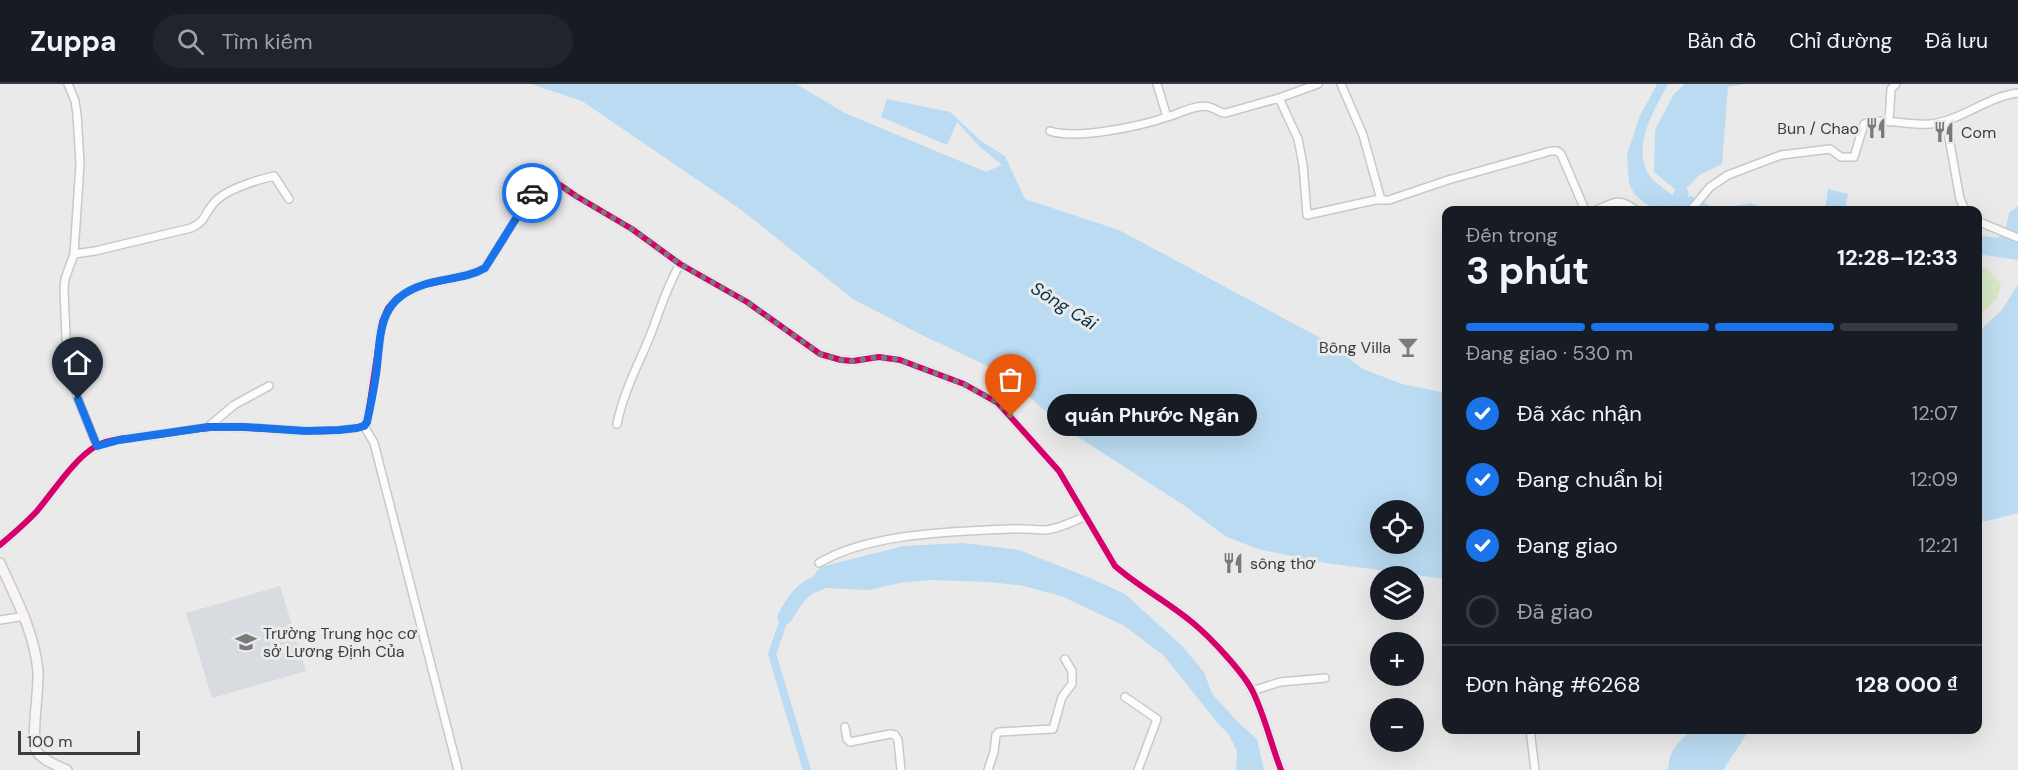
<!DOCTYPE html>
<html lang="vi">
<head>
<meta charset="utf-8">
<style>
  :root { --surface:#171b24; --page:#20242c; --text:#f1f3f6; --muted:#9ea1a6; --line:#363941; --accent:#1a73e8 }
  body { margin:0; font-family:"DM Sans",sans-serif; background:var(--page); color:var(--text); height:100vh; display:flex; flex-direction:column; font-size:22px; white-space:nowrap }
  * { box-sizing:border-box; margin:0 }
  p { font-size:20px; color:var(--muted) }
  .icon { flex:none; width:33px; height:33px; fill:none; stroke:currentColor; stroke-width:2; stroke-linecap:round; stroke-linejoin:round }
  .map { position:relative; flex:1; overflow:hidden }
  .panel { position:absolute; left:1442px; top:122px; width:540px; height:528px; display:flex; flex-direction:column; background:var(--surface); border-radius:12px; box-shadow:0 6px 24px #0002 }
  .panel>* { flex:none }
  .controls { position:absolute; left:1370px; top:416px; display:grid; gap:12px }
  .controls a { display:grid; place-items:center; width:54px; height:54px; border-radius:50%; background:var(--surface); box-shadow:0 6px 24px #0002; font-size:30px }
  .scale { position:absolute; left:18px; bottom:15px; width:122px; box-sizing:border-box; padding-left:6px; border:3px solid #3d3d3d; border-top:0; font-size:16px; line-height:21px; white-space:nowrap; color:#3d3d3d; -webkit-text-stroke:4px #e9eaeb; paint-order:stroke }
  .pin { position:absolute; display:grid; place-items:center; width:51px; height:51px; color:#fff; margin:-62px -26px; border-radius:50% 50% 50% 0; rotate:-45deg; box-shadow:0 0 6px #0007 }
  .pin .icon { rotate:45deg }
  .courier { position:absolute; display:grid; place-items:center; width:60px; height:60px; margin:-30px; border:4px solid #1a73e8; border-radius:50%; background:#fff; color:#222; box-shadow:0 2px 8px #0007 }
  .bubble { position:absolute; height:42px; border-radius:21px; background:var(--surface); box-shadow:0 6px 24px #0002; font-size:20px; font-weight:700; line-height:42px; text-align:center }
  .headline em { font-style:normal; font-weight:700 }
  .headline div { display:flex; flex-direction:column-reverse }
  .headline { display:flex; align-items:center; justify-content:space-between; height:102px; padding:0 24px }
  h1 { font-size:39px; font-weight:700; line-height:45px }
  .bar { display:grid; grid-template-columns:repeat(4,1fr); gap:9px 6px; align-content:center; height:72px; padding:0 24px }
  .bar i { height:8px; border-radius:4px; background:var(--line) }
  .bar .selected { background:var(--accent) }
  .bar p { grid-column:span 4 }
  .line { display:flex; align-items:center; gap:15px; padding:0 24px; border-top:2px solid var(--line) }
  .line div { flex:1 }
  ol { padding:0 24px; list-style:none }
  li { display:flex; align-items:center; gap:18px; height:66px }
  li p { margin-inline-start:auto }
  li .icon { padding:6px; border-radius:50%; background:var(--accent); color:#fff; stroke-width:4 }
  li:last-child { color:var(--muted) }
  li i { width:33px; height:33px; border:3px solid var(--line); border-radius:50% }
  header { display:flex; align-items:center; gap:36px; box-sizing:border-box; height:84px; padding:0 30px; background:var(--surface); border-bottom:2px solid var(--line) }
  header strong { font-size:28px }
  nav { display:flex; gap:33px; margin-inline-start:auto; font-size:21px }
  .search { width:420px; height:54px; background:var(--page); display:flex; align-items:center; gap:15px; box-sizing:border-box; padding:0 21px; border-radius:33px; color:var(--muted); font-size:22px }
  .map>svg:first-child { display:block }
</style>
</head>
<body>
<header>
<strong>Zuppa</strong>
<div class="search"><svg class="icon" aria-label="search" viewBox="0 0 24 24"><circle cx="10" cy="10" r="6"/><path d="M15 15l6 6"/></svg>Tìm kiếm</div>
<nav><a>Bản đồ</a><a>Chỉ đường</a><a>Đã lưu</a></nav>
</header>
<div class="map">
<svg width="2018" height="686" viewBox="0 0 2018 686">
  <rect width="100%" height="100%" fill="#eaeaea"/>
  <path fill="#d8dbdf" d="M280 502 306 587 212 614 186 529Z"/>
  <path fill="#d7e9c7" d="M1977 179 1988 186 2001 200 1997 214 1977 234Z"/>
  <path fill="#badbf2" fill-rule="evenodd" d="M531 0H796L845 29 986 88 1002 81 979 62 957 38 947 61 881 33 887 15 950 28 981 57 1005 72 1025 115 1119 146 1326 257 1363 285 1402 300 1446 309V495L1326 479 1258 465 1225 452 1185 422 1064 344 1004 290 920 250 853 215 740 125 582 17ZM1380 426H1413V459H1380Z
    M1657 0H1668C1655 25 1632 60 1648 89 1652 97 1672 110 1680 117L1691 112 1716 125 1751 119 1768 126H1654L1635 111 1629 100 1627 71 1639 34Z
    M1685 0H1744L1728 3 1722 80 1699 91 1681 110 1654 88 1655 46 1674 10Z
    M1828 105 1848 110 1845 126H1825Z
    M2018 122V176L1977 170V151L1998 154 2006 143 2009 129Z
    M2018 200V429L1987 437H1977V249L2002 226Z
    M964 459 1019 466 1090 494 1125 510 1182 562 1204 588 1212 610 1239 639 1257 655 1264 686H1236L1237 667 1229 651 1216 637 1163 571 1123 541 1061 512 1024 502 990 498 932 496 900 499 868 506 825 504 810 511 785 533 820 483 904 462Z
    M1690 645H1750L1723 686H1665L1668 685C1670 662 1679 661 1690 645Z"/>
  <g fill="none" stroke-linecap="round" stroke-linejoin="round">
    <path stroke="#badbf2" stroke-width="8" d="M785 533 772 570 807 686"/>
    <path stroke="#badbf2" stroke-width="15" d="M1671 126 1680 117 1681 110
      M785 533C794 517 802 503 821 498"/>
    <defs>
      <path id="street" d="M68 0 75 17 77 30 80 80 74 170 65 195 64 205 67 277 78 315 97 362
        M1157 0 1167 33C1179 30 1199 18 1212 24 1218 26 1219 29 1226 29L1279 14 1298 55 1303 81 1307 131 1375 116H1389L1448 96 1551 67H1557L1561 70 1585 126
        M1341 0 1363 51 1381 116
        M1279 14 1318 0
        M1946 37 1960 115 1965 126
        M1889 38 1891 5 1896 0
        M1050 47C1076 56 1141 42 1167 33
        M1597 126C1613 119 1619 113 1635 126
        M1691 126 1710 103 1728 91 1781 71 1830 65 1841 73H1854L1864 40C1884 33 1908 42 1930 40 1961 37 1986 13 2018 9
        M1977 137 2018 154
        M74 170 95 167 191 144C206 137 203 132 213 120 223 106 257 96 274 92L289 115
        M617 340C623 310 636 285 648 257 659 230 665 206 680 180
        M364 342 374 359 458 686
        M208 343 234 321 269 302
        M0 461C13 450 26 439 37 427 54 407 73 376 96 362 112 353 141 353 159 351 180 348 201 344 223 343 249 342 353 356 367 338L382 238 388 224 397 214 420 202 469 191 485 184 538 99 550 97 560 101 576 112 632 145 680 180 747 218 820 270 841 276 853 277 879 273 900 276 964 300 998 319 1059 387 1115 482C1139 503 1168 518 1193 539 1210 553 1244 589 1253 608 1265 633 1271 660 1281 686
        M819 479C869 449 950 448 1008 445 1020 444 1033 446 1045 446 1059 445 1071 438 1084 433
        M0 536 25 532
        M1252 607 1280 598 1325 594
        M1125 613 1157 635 1138 686
        M845 643 847 655 850 658 890 650 895 651 898 656 901 686
        M1530 645 1535 686
        M988 686 994 668 996 651 999 648 1053 645 1062 613 1072 600V587L1065 575"/>
      <path id="secondary" d="M0 479C16 515 34 547 38 587 39 606 31 653 36 666 41 676 58 682 67 686"/>
    </defs>
    <use href="#street" stroke="#c8c8c8" stroke-width="10"/>
    <use href="#secondary" stroke="#c8c8c8" stroke-width="12"/>
    <use href="#street" stroke="#fcfcfc" stroke-width="7"/>
    <use href="#secondary" stroke="#f8f5f4" stroke-width="9"/>
    <defs>
      <path id="cycleway" d="M0 461C13 450 26 439 37 427 54 407 73 376 96 362 112 353 141 353 159 351 180 348 201 344 223 343 249 342 353 356 367 338L382 238 388 224 397 214 420 202 469 191 485 184 538 99 550 97 560 101 576 112 632 145 680 180 747 218 820 270 841 276 853 277 879 273 900 276 964 300 998 319 1059 387 1115 482C1139 503 1168 518 1193 539 1210 553 1244 589 1253 608 1265 633 1271 660 1281 686"/>
    </defs>
    <use href="#cycleway" stroke="#e9eaeb" stroke-width="10"/>
    <use href="#cycleway" stroke="#d6006c" stroke-width="6"/>
  </g>
  <g fill="none" stroke-linecap="round" stroke-linejoin="round">
    <path stroke="#7a7a7a" stroke-width="6" stroke-dasharray="0 10.8" d="M532 109 538 99 550 97 560 101 576 112 632 145 680 180 747 218 820 270 841 276 853 277 879 273 900 276 964 300 998 319 1011 332"/>
    <path stroke="#1a73e8" stroke-width="8" d="M78 315 97 362 119 356 208 343H245L306 347 339 346 357 344 364 342 367 338C371 319 375 301 377 282 381 244 380 215 423 201 443 194 466 195 485 184L532 109"/>
  </g>
  <defs>
    <symbol id="restaurant-bare" viewBox="-9 -9 18 18"><path d="M-5-6h1v4h1v-4h1v4h1v-4h1v5L-1.5 .5V6h-2V.5L-5-1ZM5-6V6H3V1.5H1.5Q1.5-4 5-6Z" fill="#7a7a7a" stroke="#e9eaeb" stroke-width="2.5" paint-order="stroke"/></symbol>
    <symbol id="bar-bare" viewBox="-9 -9 18 18"><path d="M-6-5H6L.8 .8V4.5H3.5V6h-7V4.5H-.8V.8Z" fill="#7a7a7a" stroke="#e9eaeb" stroke-width="2.5" paint-order="stroke"/></symbol>
    <symbol id="school-bare" viewBox="-9 -9 18 18"><path d="M0-5L7-2L0 1L-7-2ZM-4 1L0 2.5L4 1V4Q0 6-4 4Z" fill="#7a7a7a" stroke="#e9eaeb" stroke-width="2.5" paint-order="stroke"/></symbol>
  </defs>
  <g fill-rule="evenodd">
    <use href="#restaurant-bare" x="1861" y="29" width="30" height="30"/>
    <use href="#restaurant-bare" x="1929" y="33" width="30" height="30"/>
    <use href="#bar-bare" x="1393" y="248" width="30" height="30"/>
    <use href="#restaurant-bare" x="1218" y="464" width="30" height="30"/>
    <use href="#school-bare" x="231" y="543" width="30" height="30"/>
  </g>
  <g text-anchor="middle" dominant-baseline="central" stroke-width="6" stroke-linejoin="round" paint-order="stroke">
    <g font-size="16" fill="#3d3d3d" stroke="#e9eaeb" text-anchor="start">
      <text x="1859" y="44" text-anchor="end">Bun / Chao</text>
      <text x="1961" y="48">Com</text>
      <text x="1391" y="263" text-anchor="end">Bông Villa</text>
      <text x="1250" y="479">sông thơ</text>
      <text x="263" y="549">Trường Trung học cơ<tspan x="263" dy="18">sở Lương Định Của</tspan></text>
    </g>
    <g font-size="18" font-style="italic" fill="#0a3045" stroke="#e9eaeb">
      <text transform="translate(1064 222) rotate(32)">Sông Cái</text>
    </g>
  </g>
</svg>
<div class="controls">
<a><svg class="icon" aria-label="locate" viewBox="0 0 24 24"><circle cx="12" cy="12" r="6"/><path d="M12 2v4M12 18v4M2 12h4M18 12h4"/></svg></a>
<a><svg class="icon" aria-label="layers" viewBox="0 0 24 24"><path d="M12 4l9 5-9 5-9-5zM3 14l9 5 9-5"/></svg></a>
<a>+</a>
<a>−</a>
</div>
<div class="scale">100 m</div>
<div class="pin" style="left:1011px;top:332px;background:#ea580c"><svg class="icon" aria-label="bag" viewBox="0 0 24 24"><path d="M5 8h14l-1 12H6zM9 8a3 3 0 0 1 6 0"/></svg></div>
<div class="pin" style="left:78px;top:315px;background:#1f2937"><svg class="icon" aria-label="home" viewBox="0 0 24 24"><path d="M3 11l9-7 9 7M6 9v11h12V9"/></svg></div>
<div class="courier" style="left:532px;top:109px"><svg class="icon" aria-label="car" viewBox="0 0 24 24"><path d="M5 17H2v-5l4-1 3-4h7l3 4 3 1v5h-3M9 17h6M6 11h13"/><circle cx="7" cy="17" r="2"/><circle cx="17" cy="17" r="2"/></svg></div>
<div class="bubble" style="left:1047px;top:310px;width:210px">quán Phước Ngân</div>
<section class="panel">
<div class="headline"><div><h1>3 phút</h1><p>Đến trong</p></div><em>12:28–12:33</em></div>
<div class="bar"><i class="selected"></i><i class="selected"></i><i class="selected"></i><i></i><p>Đang giao · 530 m</p></div>
<ol>
<li><svg class="icon" aria-label="check" viewBox="0 0 24 24"><path d="M5 12l5 5 9-10"/></svg>Đã xác nhận<p>12:07</p></li>
<li><svg class="icon" aria-label="check" viewBox="0 0 24 24"><path d="M5 12l5 5 9-10"/></svg>Đang chuẩn bị<p>12:09</p></li>
<li><svg class="icon" aria-label="check" viewBox="0 0 24 24"><path d="M5 12l5 5 9-10"/></svg>Đang giao<p>12:21</p></li>
<li><i></i>Đã giao</li>
</ol>
<div class="line" style="height:78px"><div>Đơn hàng #6268</div><b>128 000 ₫</b></div>
</section>
</div>
</body>
</html>
